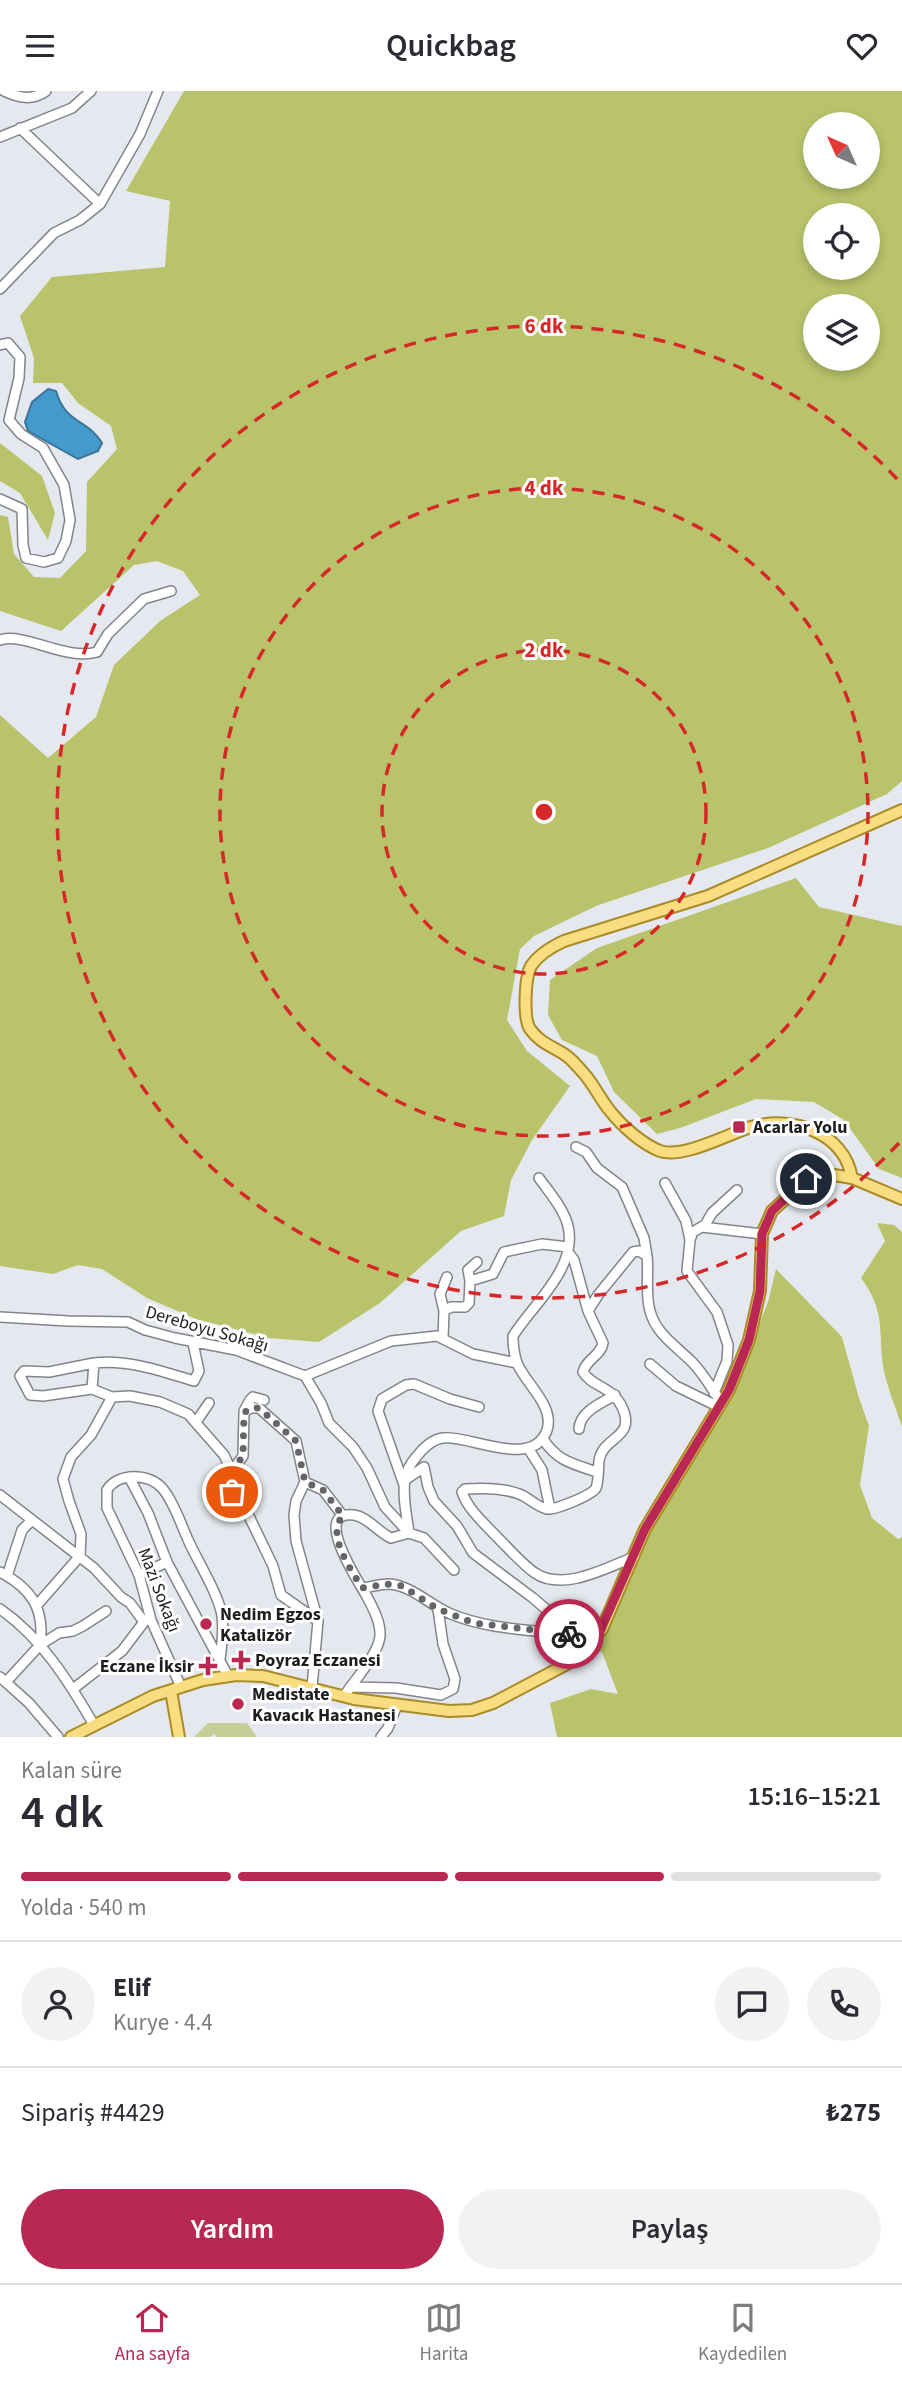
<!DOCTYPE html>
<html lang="tr">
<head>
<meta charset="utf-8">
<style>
  :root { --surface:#fff; --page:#f2f2f3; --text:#2b2b33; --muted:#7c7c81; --line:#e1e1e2; --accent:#b82852 }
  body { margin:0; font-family:"Source Sans 3",sans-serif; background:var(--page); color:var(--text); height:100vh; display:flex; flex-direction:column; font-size:26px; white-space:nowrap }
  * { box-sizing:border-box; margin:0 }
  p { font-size:23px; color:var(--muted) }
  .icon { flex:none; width:38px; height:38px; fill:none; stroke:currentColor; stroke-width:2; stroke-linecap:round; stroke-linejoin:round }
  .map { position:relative; height:1646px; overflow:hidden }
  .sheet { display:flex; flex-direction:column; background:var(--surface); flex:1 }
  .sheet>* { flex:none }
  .needle { width:46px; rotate:315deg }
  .controls { position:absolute; left:803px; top:21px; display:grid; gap:14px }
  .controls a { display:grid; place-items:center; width:77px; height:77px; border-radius:50%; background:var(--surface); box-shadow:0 4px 10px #0003; font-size:35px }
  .pin { position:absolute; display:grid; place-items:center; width:60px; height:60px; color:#fff; margin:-30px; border:4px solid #fff; border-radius:50%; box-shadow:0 2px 7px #0007 }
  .courier { position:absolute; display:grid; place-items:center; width:70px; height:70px; margin:-35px; border:5px solid #b82852; border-radius:50%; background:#fff; color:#222; box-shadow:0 2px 9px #0007 }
  .headline em { font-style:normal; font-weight:600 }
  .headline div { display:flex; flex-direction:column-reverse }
  .headline { display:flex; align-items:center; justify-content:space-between; height:119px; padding:0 21px }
  h1 { font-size:46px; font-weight:600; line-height:52px }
  .bar { display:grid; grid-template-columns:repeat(4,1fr); gap:10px 7px; align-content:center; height:84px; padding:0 21px }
  .bar i { height:9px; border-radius:5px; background:var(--line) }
  .bar .current { background:var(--accent) }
  .bar p { grid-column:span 4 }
  .line { display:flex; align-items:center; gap:18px; padding:0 21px; border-top:2px solid var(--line) }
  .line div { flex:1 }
  .round { display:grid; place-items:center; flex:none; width:74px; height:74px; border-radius:37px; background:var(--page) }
  .primary-button { display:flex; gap:14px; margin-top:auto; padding:14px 21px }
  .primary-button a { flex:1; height:80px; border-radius:42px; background:var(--accent); color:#fff; font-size:28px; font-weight:600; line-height:80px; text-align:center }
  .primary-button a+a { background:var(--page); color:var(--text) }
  header { display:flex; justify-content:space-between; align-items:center; height:91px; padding:0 21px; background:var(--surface); font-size:32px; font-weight:600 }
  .tabs { display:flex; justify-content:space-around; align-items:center; height:98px; border-top:2px solid var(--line); background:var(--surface); font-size:19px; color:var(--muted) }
  .tabs a { display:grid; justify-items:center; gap:4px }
  .tabs .current { color:var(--accent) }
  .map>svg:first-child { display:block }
</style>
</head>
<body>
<header><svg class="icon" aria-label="menu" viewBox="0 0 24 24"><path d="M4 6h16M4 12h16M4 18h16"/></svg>Quickbag<svg class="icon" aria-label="heart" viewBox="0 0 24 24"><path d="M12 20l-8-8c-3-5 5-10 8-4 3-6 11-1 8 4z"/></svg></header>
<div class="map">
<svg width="902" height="1646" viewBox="0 0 902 1646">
  <rect width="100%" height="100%" fill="#e5e9ef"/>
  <path fill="#c6ce98" d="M208 1632H247L257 1646H217L214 1643 210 1646H194Z"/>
  <path fill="#b8c36b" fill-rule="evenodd" d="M184 0H902V690L887 703 768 757 596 815 534 845 520 858 507 929 527 960 570 995 532 1049 511 1089 504 1125 461 1140 380 1212 319 1251 269 1247 196 1228 147 1207 102 1178 78 1174 53 1183 0 1175V624L48 667 96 626 114 574 160 530 200 504 183 480 157 470 134 474 61 540 0 520V424L8 426 14 463 34 486 60 487 86 460 87 391 117 358 111 335 78 312 62 292H33L34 267 20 225 52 186 165 176 170 110 126 100ZM816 33H868V86H816ZM816 124H868V177H816ZM816 215H868V268H816Z
    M0 352 42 385 55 422 48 449 20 402 0 390Z
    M796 787 819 816 902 835V1087L879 1078 844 1029 814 1011 756 1008 680 1037 657 1043 614 1001 597 965 562 949 548 924 550 889 597 857Z
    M877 1132 894 1134 902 1141V1336C897 1320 890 1304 886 1288 875 1247 890 1226 861 1187L885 1150Z
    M776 1178 842 1246 859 1307 869 1335 860 1394 872 1427 898 1448 902 1446V1646H557L550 1612 591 1598 618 1603 602 1561 592 1560 627 1489 649 1436 744 1271 768 1211Z"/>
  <path fill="#449acd" stroke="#387599" stroke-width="2" d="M48 298 56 300C66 334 87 327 102 352L98 360 78 368 28 340 25 331 32 311Z"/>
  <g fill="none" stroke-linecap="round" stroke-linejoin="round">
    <defs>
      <path id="minor" d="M4 0C19 7 32 10 46 0
        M20 37 100 113
        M0 46 72 17 91 0
        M0 198 54 142 80 129 100 113 140 43 158 0
        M0 254 8 252 20 266 19 287 9 329 21 343 43 357 64 394 70 429 66 450 58 467 44 471 26 467 23 454 22 418 0 408
        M0 549C25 541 65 570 97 561L108 543 144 508 171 500
        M576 1056 586 1061 597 1077 622 1096 644 1147 647 1165
        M665 1092 686 1130 690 1149 687 1180 717 1221 728 1254 727 1270 714 1302
        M702 1136 762 1143
        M690 1149 693 1141 705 1134 712 1122 737 1099
        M568 1161 574 1169 588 1220 603 1252C601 1265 586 1268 583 1281 592 1296 612 1295 622 1316 637 1348 602 1345 599 1370 598 1378 599 1389 596 1397 592 1404 556 1419 547 1418 537 1416 528 1406 519 1403 504 1397 480 1397 465 1398L462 1401C468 1419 486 1434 499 1448 510 1459 522 1473 535 1482 563 1501 606 1477 634 1466
        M470 1190 493 1183 504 1161 542 1153 568 1156
        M444 1220 440 1203 447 1186
        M588 1220 598 1204 633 1161 639 1160 647 1165C649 1183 645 1203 650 1220 656 1243 676 1255 692 1271 703 1282 712 1298 721 1311
        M0 1226 68 1230 128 1231 145 1239 175 1247 236 1259 305 1285 391 1250 437 1245 473 1263 517 1272
        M443 1247 444 1220 451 1216H465L469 1212 470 1190 468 1179 477 1171
        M94 1272 49 1281 24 1280 20 1285 30 1304 43 1305 92 1298 112 1306 130 1305 160 1311 188 1323 224 1364 230 1377 232 1401 247 1421 273 1475 281 1504 318 1530
        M650 1273 676 1295 719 1316
        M305 1285 321 1312 329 1332 353 1356 367 1377 385 1416 408 1441
        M92 1298 94 1272C127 1268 162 1280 194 1290L199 1280 193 1252
        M244 1320 250 1309 253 1306 264 1309
        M196 1331 209 1312
        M579 1338C580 1320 602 1312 615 1304
        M543 1348C557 1370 573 1373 597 1381
        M528 1357 542 1379 550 1418
        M230 1377 235 1376 243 1365 244 1322 250 1317H259L296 1350 305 1391 323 1399 343 1425
        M129 1386 148 1422 167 1471 228 1585
        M405 1389 424 1376 428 1396 434 1410 457 1435 473 1462 533 1507 576 1544
        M305 1391 296 1410 294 1424 296 1450 318 1530 312 1596
        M404 1394 378 1320 382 1308 406 1294 414 1293 450 1308 479 1316
        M0 1404 94 1477 121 1506 130 1512 144 1531 122 1560 73 1598
        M409 1442C407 1425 402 1406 405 1388 406 1379 411 1372 417 1365 423 1357 433 1348 443 1347 471 1344 533 1379 547 1339 555 1315 525 1292 517 1272 514 1263 513 1254 513 1245 533 1213 578 1177 568 1135 564 1118 549 1101 539 1087
        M80 1465 81 1443 69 1410 63 1388 71 1366 91 1344 112 1306
        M0 1481C32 1498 45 1518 40 1554
        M139 1484 167 1471
        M7 1485 22 1439 32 1429
        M362 1497C371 1496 380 1493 389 1493 411 1494 431 1515 451 1523 497 1542 546 1537 594 1549
        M37 1514 80 1465
        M0 1518C42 1547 69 1591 94 1634
        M0 1586 29 1612 58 1646
        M6 1591 40 1554 59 1542 73 1540 83 1535 106 1520
        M181 1596 151 1529 139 1484 107 1417V1399C118 1381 150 1382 163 1398 175 1413 181 1434 189 1451 198 1471 219 1504 222 1525 224 1539 222 1554 220 1568
        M350 1596 396 1597 441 1604 453 1598 455 1588 443 1553 438 1518
        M344 1605C354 1590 379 1562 380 1545 381 1531 372 1515 366 1504 360 1493 310 1418 354 1424 368 1426 378 1441 391 1447L409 1442 424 1447 454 1479
        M381 1646 388 1637 397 1614"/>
      <path id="major" d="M852 1087C844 1041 792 1024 751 1036 728 1043 683 1068 660 1060 642 1053 622 1035 610 1020 601 1009 595 996 586 985 580 978 572 968 564 963 551 955 539 951 530 938 523 927 525 886 531 875 539 863 551 856 564 850L708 805 902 719
        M171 1600 179 1646
        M71 1646 153 1605 203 1589 236 1584 263 1585 354 1608 449 1620 472 1619 493 1612 567 1573 579 1564 602 1538 645 1438 729 1299 749 1249 760 1200 762 1143 772 1120 806 1089 834 1084 852 1087 902 1108"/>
    </defs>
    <use href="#minor" stroke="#81858a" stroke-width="12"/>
    <use href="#major" stroke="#a98b28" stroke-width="14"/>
    <use href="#minor" stroke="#fff" stroke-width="9"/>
    <use href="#major" stroke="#f9dd80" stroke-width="10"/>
  </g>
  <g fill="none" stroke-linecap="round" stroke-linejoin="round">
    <path stroke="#636568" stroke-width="7" stroke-dasharray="0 12.6" d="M232 1401 230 1377 235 1376 243 1365 244 1322 250 1317H259L296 1350 305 1391 323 1399 343 1425C325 1443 352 1480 362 1497L387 1493 402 1495 438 1518 474 1532 569 1543"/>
    <path stroke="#b82852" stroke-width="9" d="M569 1543 594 1549 601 1538 645 1438 729 1299 749 1249 760 1200 762 1143 772 1120 806 1088"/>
  </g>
  <g fill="none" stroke="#d62828" stroke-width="3.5" stroke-dasharray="12 9">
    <circle cx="544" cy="721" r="162"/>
    <circle cx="544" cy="721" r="324"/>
    <path d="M899 1052A486 486 0 1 1 899 390"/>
  </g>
  <g fill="#b82852" stroke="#fff" stroke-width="2.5">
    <rect x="732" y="1029" width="14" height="14" rx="3.5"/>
    <circle cx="206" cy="1533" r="7"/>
    <path d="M237.5 1558.5h7v7h7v7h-7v7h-7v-7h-7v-7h7z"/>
    <path d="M204.5 1564.5h7v7h7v7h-7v7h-7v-7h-7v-7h7z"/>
    <circle cx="238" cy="1613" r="7"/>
  </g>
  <g text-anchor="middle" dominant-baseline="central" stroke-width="6" stroke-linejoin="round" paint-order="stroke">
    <g font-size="18" font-weight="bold" fill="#1d1e20" stroke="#fff" text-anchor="start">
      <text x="753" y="1036">Acarlar Yolu</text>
      <text x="220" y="1523">Nedim Egzos<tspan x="220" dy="21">Katalizör</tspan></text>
      <text x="255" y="1569">Poyraz Eczanesi</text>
      <text x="194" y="1575" text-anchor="end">Eczane İksir</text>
      <text x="252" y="1603">Medistate<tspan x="252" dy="21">Kavacık Hastanesi</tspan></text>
    </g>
    <g font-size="18" fill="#1d1e20" stroke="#fff">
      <text transform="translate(207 1238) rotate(16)">Dereboyu Sokağı</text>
      <text transform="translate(159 1499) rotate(69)">Mazi Sokağı</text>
    </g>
  </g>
  <circle cx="544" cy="721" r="10" fill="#d62828" stroke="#fff" stroke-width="3.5"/>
  <g font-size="21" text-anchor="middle" font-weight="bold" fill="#d62828" stroke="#fff" stroke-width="6" stroke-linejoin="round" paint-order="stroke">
    <text x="544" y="242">6 dk</text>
    <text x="544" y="404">4 dk</text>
    <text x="544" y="566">2 dk</text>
  </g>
</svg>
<div class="controls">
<a><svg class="needle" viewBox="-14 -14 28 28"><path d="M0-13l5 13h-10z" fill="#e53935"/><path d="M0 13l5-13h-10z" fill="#7c7c81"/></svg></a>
<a><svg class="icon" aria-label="locate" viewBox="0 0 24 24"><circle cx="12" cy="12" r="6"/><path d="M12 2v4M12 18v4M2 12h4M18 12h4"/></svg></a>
<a><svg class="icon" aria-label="layers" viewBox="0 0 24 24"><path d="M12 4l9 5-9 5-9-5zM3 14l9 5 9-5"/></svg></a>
</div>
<div class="pin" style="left:232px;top:1401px;background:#ea580c"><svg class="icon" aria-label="bag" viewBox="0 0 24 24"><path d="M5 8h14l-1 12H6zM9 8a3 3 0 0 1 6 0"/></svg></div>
<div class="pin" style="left:806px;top:1088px;background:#1f2937"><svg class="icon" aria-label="home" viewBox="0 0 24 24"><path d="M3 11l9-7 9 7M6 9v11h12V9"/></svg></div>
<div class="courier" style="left:569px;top:1543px"><svg class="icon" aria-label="bike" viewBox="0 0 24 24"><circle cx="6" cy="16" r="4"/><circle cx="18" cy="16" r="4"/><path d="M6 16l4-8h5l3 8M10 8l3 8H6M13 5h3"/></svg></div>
</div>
<section class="sheet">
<div class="headline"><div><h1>4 dk</h1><p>Kalan süre</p></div><em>15:16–15:21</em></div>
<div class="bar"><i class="current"></i><i class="current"></i><i class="current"></i><i></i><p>Yolda · 540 m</p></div>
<div class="line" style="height:126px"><a class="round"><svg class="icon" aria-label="person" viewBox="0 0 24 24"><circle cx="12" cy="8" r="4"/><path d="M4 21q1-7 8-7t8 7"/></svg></a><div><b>Elif</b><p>Kurye · 4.4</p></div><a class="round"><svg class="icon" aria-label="chat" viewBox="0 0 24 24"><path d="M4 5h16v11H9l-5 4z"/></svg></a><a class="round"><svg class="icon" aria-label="phone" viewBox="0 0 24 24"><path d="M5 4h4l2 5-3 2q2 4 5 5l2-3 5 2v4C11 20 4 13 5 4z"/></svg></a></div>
<div class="line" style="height:91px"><div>Sipariş #4429</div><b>₺275</b></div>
<div class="primary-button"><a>Yardım</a><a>Paylaş</a></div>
</section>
<nav class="tabs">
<a class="current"><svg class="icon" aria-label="home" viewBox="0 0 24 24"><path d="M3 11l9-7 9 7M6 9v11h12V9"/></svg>Ana sayfa</a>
<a><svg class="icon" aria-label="map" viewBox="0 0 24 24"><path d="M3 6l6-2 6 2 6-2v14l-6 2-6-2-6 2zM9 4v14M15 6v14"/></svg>Harita</a>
<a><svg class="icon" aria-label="saved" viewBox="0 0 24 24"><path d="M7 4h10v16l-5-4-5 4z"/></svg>Kaydedilen</a>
</nav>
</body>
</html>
